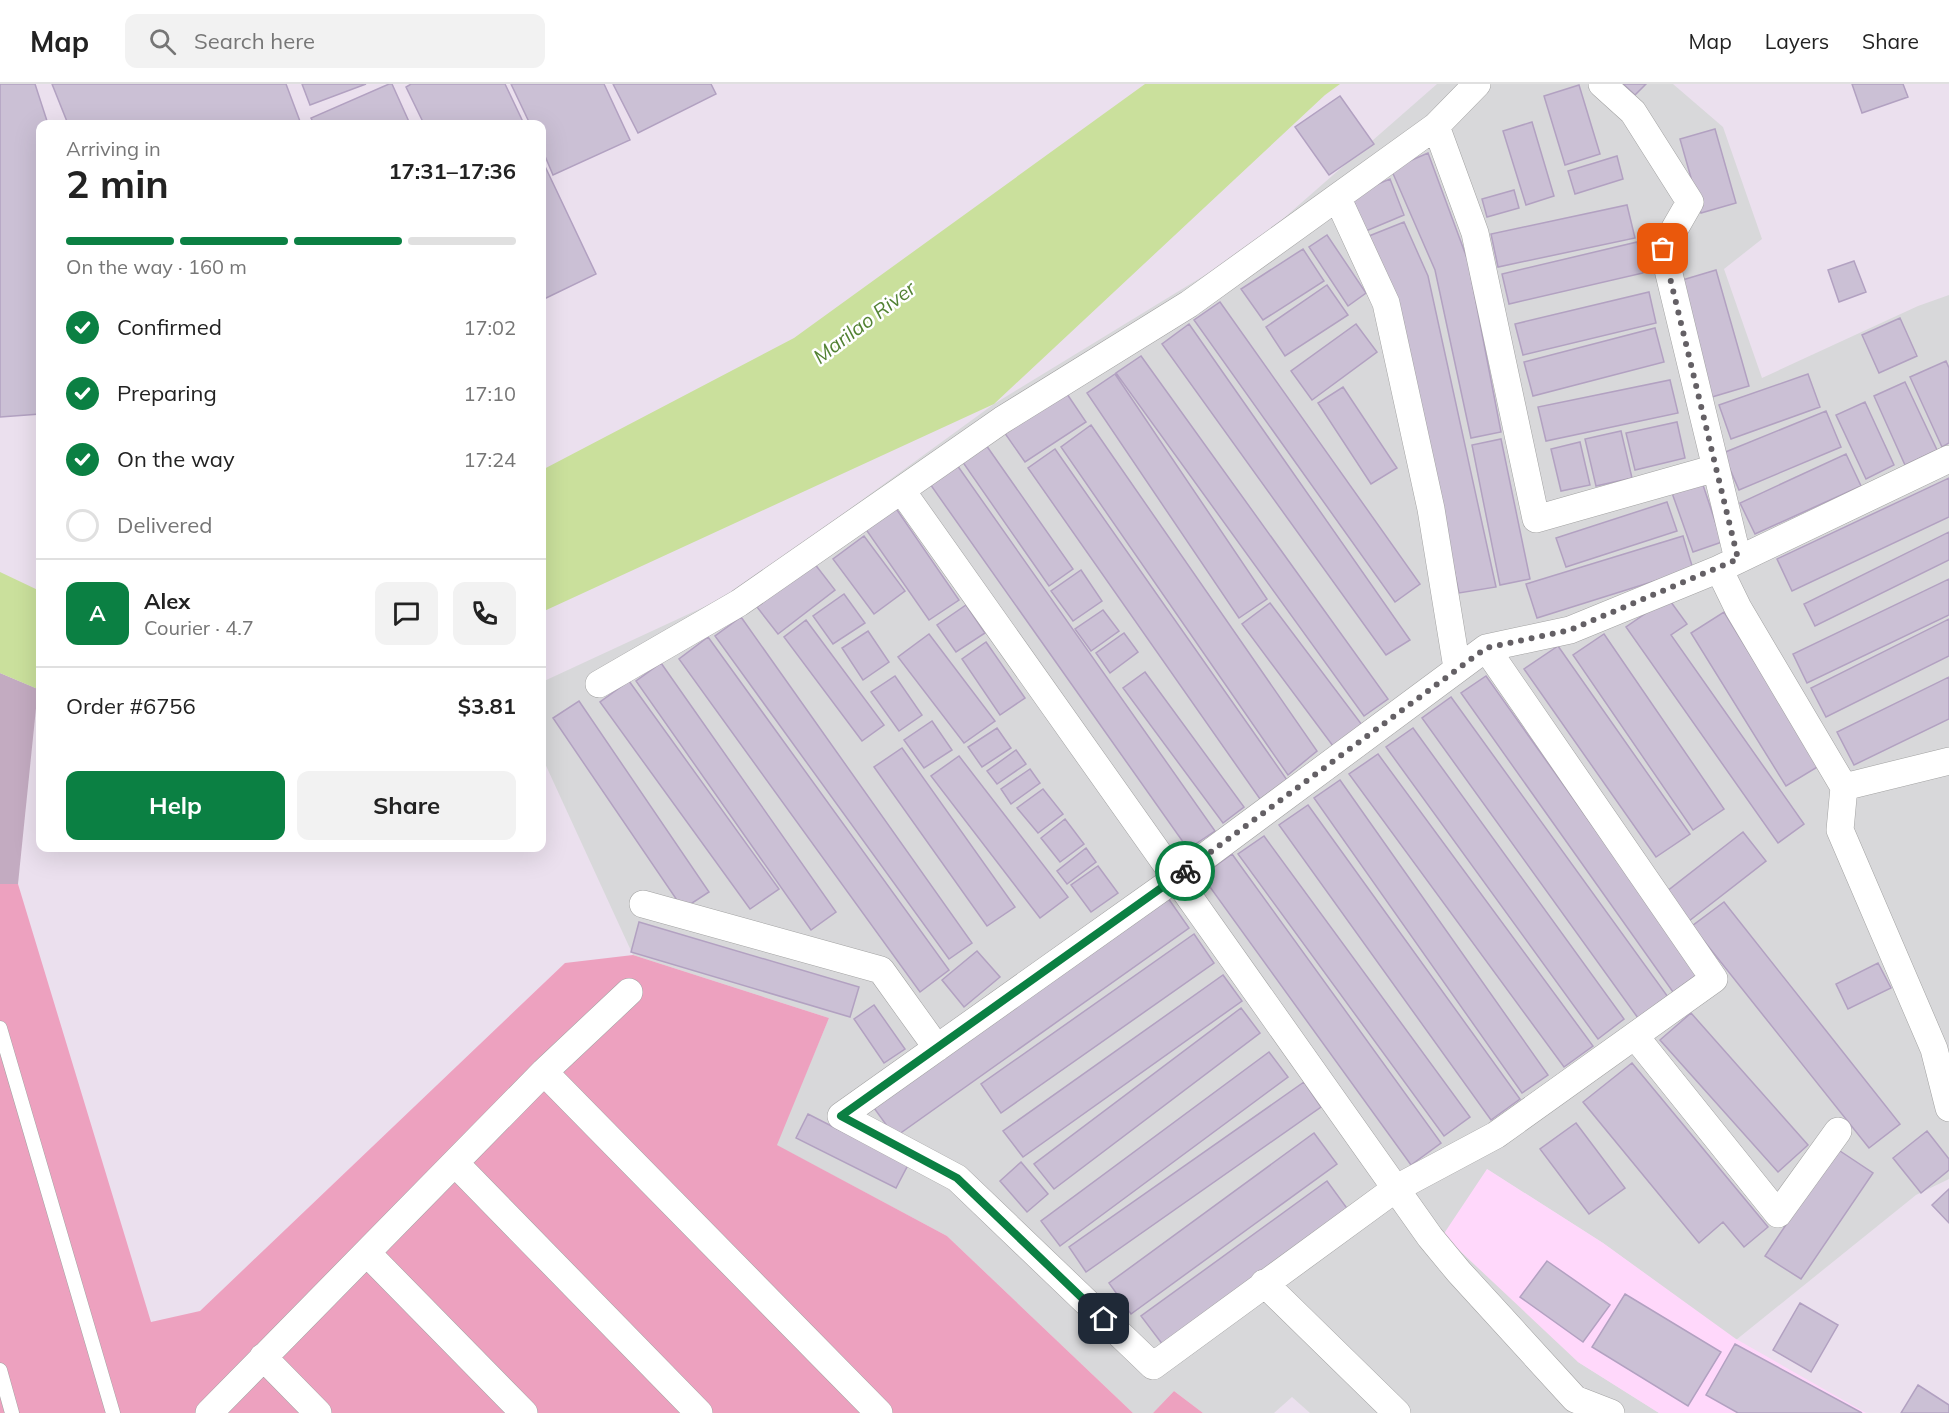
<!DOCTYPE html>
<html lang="en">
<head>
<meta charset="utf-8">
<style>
  :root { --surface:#fff; --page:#f2f2f2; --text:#222; --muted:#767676; --line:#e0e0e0; --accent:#0b8043 }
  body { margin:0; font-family:Mulish,sans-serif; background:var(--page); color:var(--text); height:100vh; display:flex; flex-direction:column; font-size:22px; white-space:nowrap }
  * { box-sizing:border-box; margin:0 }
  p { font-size:20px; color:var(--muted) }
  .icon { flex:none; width:33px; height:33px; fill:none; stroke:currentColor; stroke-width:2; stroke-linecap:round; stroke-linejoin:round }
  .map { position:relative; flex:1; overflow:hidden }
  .drawer { position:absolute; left:36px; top:36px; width:510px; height:732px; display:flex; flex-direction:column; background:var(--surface); border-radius:12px; box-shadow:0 6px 24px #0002 }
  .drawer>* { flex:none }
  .pin { position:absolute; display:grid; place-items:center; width:51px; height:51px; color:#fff; margin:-26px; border-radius:12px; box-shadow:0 3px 9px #0006 }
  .courier { position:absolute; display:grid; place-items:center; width:60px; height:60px; margin:-30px; border:4px solid #0b8043; border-radius:50%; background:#fff; color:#222; box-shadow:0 2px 8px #0007 }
  .headline em { font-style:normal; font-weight:700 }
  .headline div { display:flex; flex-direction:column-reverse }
  .headline { display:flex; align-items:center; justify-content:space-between; height:102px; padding:0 30px }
  h1 { font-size:39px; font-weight:700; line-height:45px }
  .bar { display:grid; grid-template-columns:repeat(4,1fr); gap:9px 6px; align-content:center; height:72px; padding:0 30px }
  .bar i { height:8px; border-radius:4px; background:var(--line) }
  .bar .current { background:var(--accent) }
  .bar p { grid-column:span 4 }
  .line { display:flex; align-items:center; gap:15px; padding:0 30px; border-top:2px solid var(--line) }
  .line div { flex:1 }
  .round { display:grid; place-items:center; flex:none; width:63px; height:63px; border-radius:12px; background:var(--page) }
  ol { padding:0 30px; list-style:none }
  li { display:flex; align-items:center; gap:18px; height:66px }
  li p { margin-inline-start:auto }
  li .icon { padding:6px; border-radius:50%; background:var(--accent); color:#fff; stroke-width:4 }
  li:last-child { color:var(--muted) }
  li i { width:33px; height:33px; border:3px solid var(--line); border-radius:50% }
  .primary-button { display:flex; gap:12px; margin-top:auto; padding:12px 30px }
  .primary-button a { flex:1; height:69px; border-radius:12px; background:var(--accent); color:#fff; font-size:24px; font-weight:700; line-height:69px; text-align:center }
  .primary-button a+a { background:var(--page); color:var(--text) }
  header { display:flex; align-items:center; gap:36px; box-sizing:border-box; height:84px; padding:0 30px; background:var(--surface); border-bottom:2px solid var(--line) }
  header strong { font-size:28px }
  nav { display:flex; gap:33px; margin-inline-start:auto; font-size:21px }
  .search { width:420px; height:54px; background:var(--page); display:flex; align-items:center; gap:15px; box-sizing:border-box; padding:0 21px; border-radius:12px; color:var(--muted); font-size:22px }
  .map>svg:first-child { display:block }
</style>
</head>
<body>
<header>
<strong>Map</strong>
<div class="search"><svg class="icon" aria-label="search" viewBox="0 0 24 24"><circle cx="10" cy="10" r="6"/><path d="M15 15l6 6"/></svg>Search here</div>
<nav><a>Map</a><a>Layers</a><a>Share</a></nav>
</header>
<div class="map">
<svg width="1949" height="1329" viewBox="0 0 1949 1329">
  <rect width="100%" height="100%" fill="#ebe0ee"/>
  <path fill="#d8d8da" d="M1437 0H1673L1723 43 1762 155 1724 185 1762 294 1918 222 1949 211V1095L1916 1111 1736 1256 1603 1159 1487 1085 1578 1278 1659 1329H1310L1292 1313 1274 1329H1203L1174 1307 1153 1329H1133L947 1152 776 1061 829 934 633 871 542 673V598L734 509 994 320 1251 163Z"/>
  <path fill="#ffd8fb" d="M1487 1085 1603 1159 1736 1255 1866 1329H1659L1578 1278 1443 1151Z"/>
  <path fill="#c3abc1" d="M0 589 38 605 18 800H0Z"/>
  <path fill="#eda1bf" d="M0 800H18L151 1238 200 1227 565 879 633 871 829 934 777 1061 947 1152 1133 1329H0Z
    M1174 1307 1203 1329H1153Z"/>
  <path fill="#cae09c" d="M1145 0H1340L1325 11 994 320 542 528V386L794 254Z
    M0 488 40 507V606L0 589Z"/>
  <path fill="#cbc0d5" stroke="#b2a1c1" stroke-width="1.5" d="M0 0H35L48 40H40V330L0 333Z
    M52 0H286L301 40H68Z
    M302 0H366L310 21Z
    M389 0H392L410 40H314L311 34Z
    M411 0H505L524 40H424L406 3Z
    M511 0H604L630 56 553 91 542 65V40H530Z
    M613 0H711L716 10 638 49Z
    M1623 0H1646L1635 11Z
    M1852 0H1903L1908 13 1862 29Z
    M1579 1 1600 70 1565 81 1544 12Z
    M1340 12 1374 60 1329 91 1295 43Z
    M1532 38 1554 112 1526 121 1503 47Z
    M1715 45 1736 119 1701 129 1680 55Z
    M1428 69 1468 177 1501 348 1471 354 1435 186 1391 85Z
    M1617 72 1623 95 1575 110 1568 87Z
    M542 76 596 190 542 216Z
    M1390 95 1404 131 1366 147 1351 111Z
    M1514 106 1519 124 1487 133 1482 115Z
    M1627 121 1635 154 1498 183 1491 150Z
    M1404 138 1428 192 1496 503 1459 509 1392 203 1369 152Z
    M1327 151 1366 209 1348 222 1309 163Z
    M1637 158 1643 189 1509 220 1502 190Z
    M1303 165 1324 197 1263 236 1241 205Z
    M1854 177 1866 208 1839 218 1828 186Z
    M1716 186 1749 302 1712 313 1679 197Z
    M1327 201 1348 231 1285 272 1266 243Z
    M1649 208 1656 239 1523 271 1515 240Z
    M1220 218 1420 500 1395 518 1194 236Z
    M1900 234 1917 272 1879 289 1862 251Z
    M1189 240 1410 556 1386 571 1162 260Z
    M1356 240 1377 268 1312 316 1291 287Z
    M1655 244 1664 278 1533 312 1524 278Z
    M1141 272 1388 615 1364 632 1116 289Z
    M1946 277 1949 284V359L1942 363 1910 293Z
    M1115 290 1267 515 1239 534 1087 309Z
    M1808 290 1820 323 1731 355 1719 321Z
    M1670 296 1678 329 1546 357 1538 323Z
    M1905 298 1937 366 1905 381 1874 312Z
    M1343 303 1397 384 1371 400 1318 319Z
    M1065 307 1086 338 1025 378 1004 348Z
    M1865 318 1894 381 1866 395 1836 331Z
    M1826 327 1841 363 1739 406 1723 369Z
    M1677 338 1685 374 1635 386 1626 349Z
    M1091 341 1317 667 1288 691 1061 363Z
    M1621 347 1632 394 1596 402 1585 355Z
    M1501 355 1530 495 1500 501 1472 361Z
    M1580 358 1590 401 1561 407 1551 365Z
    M986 361 1073 485 1049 502 962 377Z
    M1055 365 1287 696 1260 715 1028 384Z
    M1846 370 1861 402 1755 450 1740 419Z
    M957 381 1215 747 1188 765 930 400Z
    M1949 394V433L1792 507 1777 475Z
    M1702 398 1722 458 1693 468 1672 409Z
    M1667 418 1677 447 1566 483 1556 454Z
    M895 423 959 516 929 536 865 444Z
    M1949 448V476L1815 542 1804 520Z
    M864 452 905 507 874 530 833 475Z
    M1683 452 1693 485 1537 534 1526 500Z
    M814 479 835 506 778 550 757 523Z
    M1081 486 1102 517 1073 537 1051 507Z
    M1949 495V531L1807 599 1793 570Z
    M844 510 865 539 833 560 813 532Z
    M1668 514 1687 540 1671 551 1804 740 1778 759 1626 543Z
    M1270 519 1362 641 1333 662 1242 540Z
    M966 521 985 549 956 568 937 541Z
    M1103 526 1119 547 1091 567 1075 545Z
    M1724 528 1819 682 1786 702 1691 549Z
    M741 533 972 859 949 875 715 552Z
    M1949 535V572L1826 633 1811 604Z
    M806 536 884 641 862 657 784 553Z
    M868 547 889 578 863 596 842 564Z
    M1124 549 1138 568 1110 589 1096 569Z
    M929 550 995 637 964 659 898 573Z
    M1604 550 1724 725 1693 746 1573 571Z
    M708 553 949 886 920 908 679 575Z
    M986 558 1025 614 1000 631 962 575Z
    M1558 562 1690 750 1656 773 1524 585Z
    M661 579 836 828 811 846 636 597Z
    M1145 588 1244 723 1223 739 1123 604Z
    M895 592 922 631 899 647 871 608Z
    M1486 592 1698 890 1673 908 1461 609Z
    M1949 593V635L1854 681 1837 648Z
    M629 597 779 805 750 825 600 618Z
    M1451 613 1668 913 1638 934 1422 634Z
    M579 617 709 808 683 825 553 634Z
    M932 637 952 666 924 684 904 656Z
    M997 644 1011 664 982 683 968 663Z
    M1413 644 1624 935 1598 955 1386 663Z
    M902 664 1015 823 987 842 874 683Z
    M1016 666 1026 680 997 700 987 687Z
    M1378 670 1593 962 1564 983 1349 690Z
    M959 672 1068 813 1040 834 931 692Z
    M1030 685 1040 699 1011 720 1001 705Z
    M1340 696 1548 991 1522 1009 1314 714Z
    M1043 705 1063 730 1038 749 1017 724Z
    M1308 721 1520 1015 1491 1036 1279 741Z
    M1065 735 1084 760 1060 778 1041 754Z
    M1743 748 1766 777 1689 837 1666 808Z
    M1264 752 1470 1033 1444 1052 1238 770Z
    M1086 764 1096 778 1067 800 1057 787Z
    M1232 770 1441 1059 1411 1081 1202 792Z
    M1098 782 1118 809 1091 828 1071 801Z
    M1168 814 1189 844 895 1053 874 1024Z
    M1724 818 1900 1040 1869 1064 1692 842Z
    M639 838 859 903 850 933 631 868Z
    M1194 850 1214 879 1001 1029 981 1000Z
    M977 867 1000 893 964 923 942 896Z
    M1878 879 1891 904 1848 925 1836 900Z
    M1223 891 1242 917 1023 1073 1003 1047Z
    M874 921 905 965 884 979 854 935Z
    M1241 924 1260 949 1054 1105 1034 1080Z
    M1691 929 1808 1061 1778 1088 1660 956Z
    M1269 968 1288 993 1060 1162 1041 1137Z
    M1632 979 1768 1143 1744 1163 1723 1138 1699 1159 1583 1018Z
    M1304 998 1321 1023 1086 1188 1069 1163Z
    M808 1030 908 1081 896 1104 796 1054Z
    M1576 1039 1625 1104 1589 1130 1540 1065Z
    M1927 1047 1949 1075V1086L1921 1109 1893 1074Z
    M1314 1049 1337 1080 1131 1230 1109 1199Z
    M1837 1065 1873 1089 1801 1195 1765 1172Z
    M1021 1078 1048 1110 1027 1128 1000 1097Z
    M1327 1097 1349 1127 1163 1261 1141 1232Z
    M1949 1105V1139L1932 1121Z
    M1547 1177 1610 1221 1583 1258 1520 1213Z
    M1625 1210 1721 1268 1688 1322 1592 1263Z
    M1800 1219 1838 1241 1811 1288 1773 1266Z
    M1735 1260 1862 1329H1738L1706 1311Z
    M1918 1301 1949 1321V1329H1901Z"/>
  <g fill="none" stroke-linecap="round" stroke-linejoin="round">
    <defs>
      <path id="lane" d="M0 944 113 1329
        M0 1286 12 1329"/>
      <path id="street" d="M1602 0 1633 28 1690 118 1663 165 1738 475
        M1436 42 1475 149 1536 435 1716 384
        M1338 115 1386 219 1431 425 1457 584
        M902 407 1430 1153 1459 1188 1575 1315 1611 1329
        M1719 485 1738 524 1844 703 1840 746 1934 965 1949 1024
        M1486 564 1714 895 1496 1051 1395 1105 1153 1282 957 1094 841 1032 1176 794 1486 564 1570 546 1719 485 1949 375
        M599 600 739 519 1002 336 1189 220 1436 42 1477 0
        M1844 703 1949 677
        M643 820 881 886 937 964
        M1635 952 1778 1130 1838 1047
        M544 988 879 1329
        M455 1079 699 1329
        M367 1169 524 1329
        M1264 1199 1397 1329
        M263 1273 318 1329
        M209 1329 544 988 629 908"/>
    </defs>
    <use href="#lane" stroke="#a2a2a2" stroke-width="15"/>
    <use href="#street" stroke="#a2a2a2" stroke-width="28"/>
    <use href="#lane" stroke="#fff" stroke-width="14"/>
    <use href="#street" stroke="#fff" stroke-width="27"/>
  </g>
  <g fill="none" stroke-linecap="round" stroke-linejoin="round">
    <path stroke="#646065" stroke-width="6" stroke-dasharray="0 10.8" d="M1185 787 1486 564 1570 546 1738 475 1663 165"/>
    <path stroke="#0b8043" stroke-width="8" d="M1104 1235 957 1094 841 1032 1185 787"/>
  </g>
  <g text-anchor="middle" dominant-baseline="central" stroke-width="5" stroke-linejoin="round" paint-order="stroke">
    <g font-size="20" font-style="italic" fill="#528233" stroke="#fff">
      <text transform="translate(864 238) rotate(-37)">Marilao River</text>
    </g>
  </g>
</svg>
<div class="pin" style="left:1663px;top:165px;background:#ea580c"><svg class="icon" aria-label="bag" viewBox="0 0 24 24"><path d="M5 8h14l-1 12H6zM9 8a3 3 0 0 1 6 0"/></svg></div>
<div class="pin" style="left:1104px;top:1235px;background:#1f2937"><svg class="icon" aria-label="home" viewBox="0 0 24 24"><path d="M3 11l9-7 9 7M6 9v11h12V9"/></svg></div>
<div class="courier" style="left:1185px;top:787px"><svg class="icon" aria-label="bike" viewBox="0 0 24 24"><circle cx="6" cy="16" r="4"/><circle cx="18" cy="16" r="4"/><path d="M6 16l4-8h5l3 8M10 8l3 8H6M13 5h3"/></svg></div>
<section class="drawer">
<div class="headline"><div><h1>2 min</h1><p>Arriving in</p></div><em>17:31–17:36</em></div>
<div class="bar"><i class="current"></i><i class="current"></i><i class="current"></i><i></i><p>On the way · 160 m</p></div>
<ol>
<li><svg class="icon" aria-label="check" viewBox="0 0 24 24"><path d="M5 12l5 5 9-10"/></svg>Confirmed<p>17:02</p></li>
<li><svg class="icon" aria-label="check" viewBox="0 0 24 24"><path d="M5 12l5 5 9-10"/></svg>Preparing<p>17:10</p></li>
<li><svg class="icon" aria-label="check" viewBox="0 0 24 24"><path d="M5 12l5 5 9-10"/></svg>On the way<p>17:24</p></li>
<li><i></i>Delivered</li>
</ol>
<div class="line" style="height:108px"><b class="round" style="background:var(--accent);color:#fff">A</b><div><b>Alex</b><p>Courier · 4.7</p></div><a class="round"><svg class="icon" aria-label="chat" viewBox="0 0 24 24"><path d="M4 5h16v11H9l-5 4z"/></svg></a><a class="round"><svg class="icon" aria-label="phone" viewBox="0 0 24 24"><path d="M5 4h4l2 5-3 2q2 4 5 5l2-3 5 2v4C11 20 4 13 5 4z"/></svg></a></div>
<div class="line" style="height:78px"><div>Order #6756</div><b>$3.81</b></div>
<div class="primary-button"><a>Help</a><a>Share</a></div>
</section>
</div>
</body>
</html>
